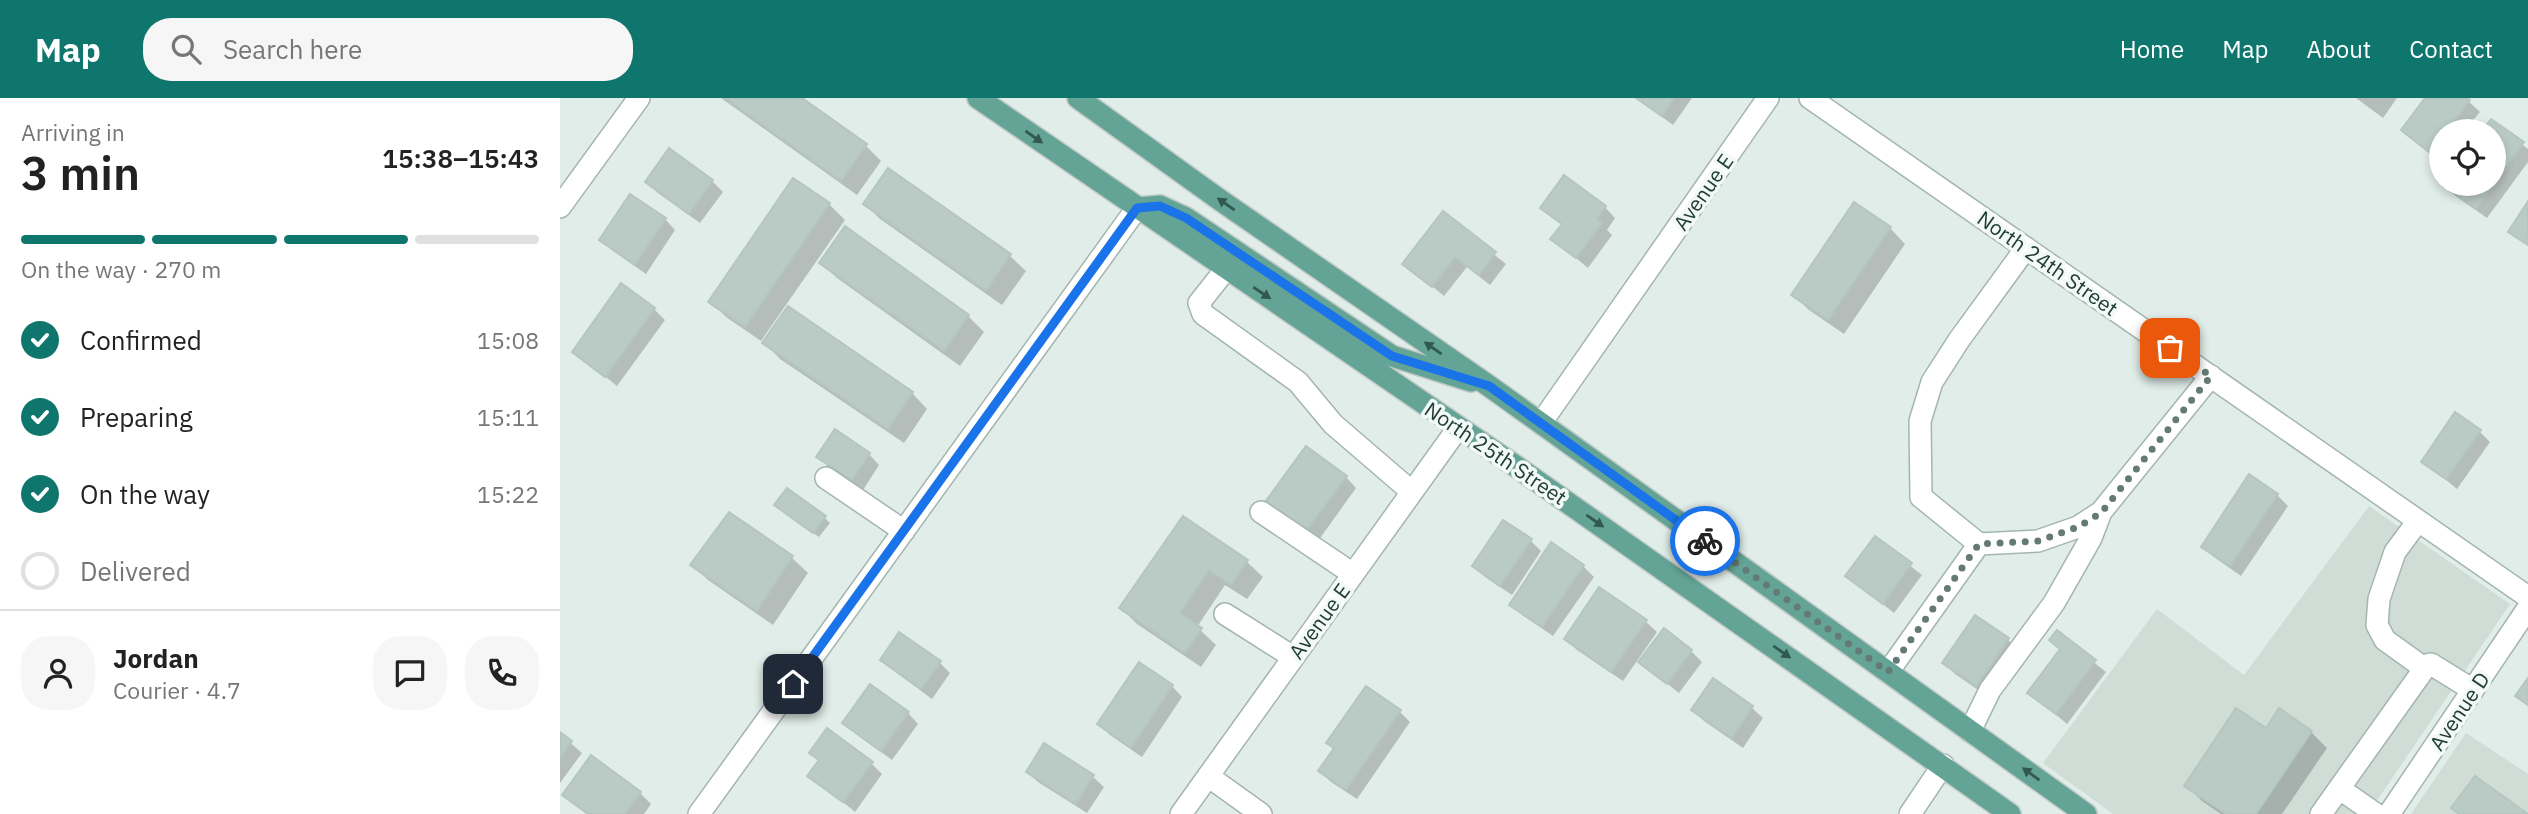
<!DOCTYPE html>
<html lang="en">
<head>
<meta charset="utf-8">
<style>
  :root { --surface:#fff; --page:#f6f6f6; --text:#222; --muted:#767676; --line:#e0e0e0; --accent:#0f766e }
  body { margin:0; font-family:"IBM Plex Sans",sans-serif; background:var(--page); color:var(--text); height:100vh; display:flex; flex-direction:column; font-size:26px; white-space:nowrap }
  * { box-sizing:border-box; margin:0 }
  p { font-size:23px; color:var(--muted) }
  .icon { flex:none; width:38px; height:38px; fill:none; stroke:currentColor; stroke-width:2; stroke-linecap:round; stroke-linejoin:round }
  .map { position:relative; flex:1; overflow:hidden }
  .sheet { display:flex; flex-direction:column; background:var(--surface); width:560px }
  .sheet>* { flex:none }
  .tools { position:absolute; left:1869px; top:21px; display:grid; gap:14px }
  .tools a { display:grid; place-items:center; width:77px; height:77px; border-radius:50%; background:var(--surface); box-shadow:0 4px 10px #0003; font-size:35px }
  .pin { position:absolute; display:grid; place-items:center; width:60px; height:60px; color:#fff; margin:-30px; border-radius:14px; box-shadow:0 4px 10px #0006 }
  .courier { position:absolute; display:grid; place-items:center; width:70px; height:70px; margin:-35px; border:5px solid #1a73e8; border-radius:50%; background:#fff; color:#222; box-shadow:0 2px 9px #0007 }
  .headline em { font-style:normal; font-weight:600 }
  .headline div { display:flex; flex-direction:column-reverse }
  .headline { display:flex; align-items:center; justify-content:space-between; height:119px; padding:0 21px }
  h1 { font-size:46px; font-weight:600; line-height:52px }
  .bar { display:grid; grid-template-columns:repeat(4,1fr); gap:10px 7px; align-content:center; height:84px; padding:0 21px }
  .bar i { height:9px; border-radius:5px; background:var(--line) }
  .bar .current { background:var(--accent) }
  .bar p { grid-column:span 4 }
  .line { display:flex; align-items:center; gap:18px; padding:0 21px; border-top:2px solid var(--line) }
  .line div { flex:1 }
  .round { display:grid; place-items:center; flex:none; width:74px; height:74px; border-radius:28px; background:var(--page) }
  ol { padding:0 21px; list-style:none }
  li { display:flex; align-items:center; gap:21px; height:77px }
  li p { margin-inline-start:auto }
  li .icon { padding:7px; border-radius:50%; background:var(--accent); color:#fff; stroke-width:4 }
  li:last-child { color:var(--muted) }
  li i { width:38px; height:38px; border:4px solid var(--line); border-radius:50% }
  header { display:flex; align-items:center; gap:42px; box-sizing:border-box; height:98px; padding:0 35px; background:var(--accent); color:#fff }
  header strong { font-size:33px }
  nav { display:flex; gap:38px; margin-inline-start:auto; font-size:24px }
  .search { width:490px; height:63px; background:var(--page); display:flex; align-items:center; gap:18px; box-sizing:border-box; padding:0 24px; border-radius:28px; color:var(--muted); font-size:26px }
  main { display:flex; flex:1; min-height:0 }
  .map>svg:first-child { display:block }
</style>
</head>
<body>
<header>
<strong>Map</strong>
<div class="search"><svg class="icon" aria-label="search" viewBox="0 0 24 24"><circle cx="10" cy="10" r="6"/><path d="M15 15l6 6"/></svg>Search here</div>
<nav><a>Home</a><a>Map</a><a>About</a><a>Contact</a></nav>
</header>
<main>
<section class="sheet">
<div class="headline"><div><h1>3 min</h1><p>Arriving in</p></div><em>15:38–15:43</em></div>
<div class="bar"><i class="current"></i><i class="current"></i><i class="current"></i><i></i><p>On the way · 270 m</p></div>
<ol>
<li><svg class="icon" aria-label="check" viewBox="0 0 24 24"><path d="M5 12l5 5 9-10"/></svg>Confirmed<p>15:08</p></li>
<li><svg class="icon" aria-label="check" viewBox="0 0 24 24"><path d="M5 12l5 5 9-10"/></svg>Preparing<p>15:11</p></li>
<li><svg class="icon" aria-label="check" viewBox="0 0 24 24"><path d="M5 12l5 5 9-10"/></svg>On the way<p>15:22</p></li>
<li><i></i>Delivered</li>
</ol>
<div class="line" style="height:126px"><a class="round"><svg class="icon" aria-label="person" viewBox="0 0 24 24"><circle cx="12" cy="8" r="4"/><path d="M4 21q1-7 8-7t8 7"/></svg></a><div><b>Jordan</b><p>Courier · 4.7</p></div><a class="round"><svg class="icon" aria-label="chat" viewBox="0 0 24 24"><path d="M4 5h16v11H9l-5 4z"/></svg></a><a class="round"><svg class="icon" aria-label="phone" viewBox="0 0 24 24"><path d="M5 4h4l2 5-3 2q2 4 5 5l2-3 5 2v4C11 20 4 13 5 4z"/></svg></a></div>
</section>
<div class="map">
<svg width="1968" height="716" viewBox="0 0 1968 716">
  <rect width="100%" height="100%" fill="#e1ede8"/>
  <path fill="#d0ddd7" d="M1809 408 1950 506 1808 716H1553L1483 665 1597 511 1684 577Z
    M1906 635 1968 676V716H1851Z"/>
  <path fill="#0003" d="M161 0H239L306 48 321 63 297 97Z
    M1076 0H1132L1113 27Z
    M1796 0H1837L1823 20Z
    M1868 0H1905L1920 14 1904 33H1881V63L1843 32Z
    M1931 23 1968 51V64L1927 120 1896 98 1885 87 1934 86V33H1924Z
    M329 72 450 158 466 173 442 207 320 121 305 106Z
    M234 82 269 106 285 122 201 243 166 219 150 203Z
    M152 83 163 94 140 125 98 95 87 84Z
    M1045 109 1055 120 1047 132 1052 137 1028 170 993 141 1003 128 982 110Z
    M883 116 946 166 930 187 907 169 884 198 845 166Z
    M105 121 115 132 86 176 52 152 41 142Z
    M1330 130 1345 146 1284 236 1249 212 1233 197Z
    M285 131 408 218 424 234 400 268 277 180 261 165Z
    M94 211 105 222 57 288 14 254Z
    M205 245 352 295 367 311 344 345 220 261Z
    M1919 333 1930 344 1897 391 1863 363Z
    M309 356 319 367 303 392 269 370 259 359Z
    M786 379 796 390 758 443 708 404Z
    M1717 397 1728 408 1681 478 1654 459 1643 449Z
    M221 412 265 420 270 425 259 439Z
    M170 416 232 460 248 475 213 527 148 482 132 466Z
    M623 420 687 464 703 479 687 501 665 487 637 529 656 547 641 569 577 526 561 510Z
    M1315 440 1362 477 1334 515 1287 478Z
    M971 443 981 453 952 497 925 479 914 468Z
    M1023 468 1034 479 993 538 962 517 951 506Z
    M1040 492 1086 524 1097 534 1063 583 1017 552 1006 541Z
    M1497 535 1546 574 1507 626 1469 594 1501 552 1491 542Z
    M1447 541 1458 552 1427 598 1395 576 1384 565Z
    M1131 553 1142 564 1119 595 1080 564Z
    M322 562 379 564 390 575 372 601 333 572Z
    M1153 583 1192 610 1203 620 1183 650 1144 623 1133 612Z
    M612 588 622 599 582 659 550 637 539 626Z
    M839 613 850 624 797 701 771 684 760 673 775 651Z
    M1720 613 1751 634 1767 650 1722 716H1661L1642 703 1626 687 1706 633Z
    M348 615 358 626 332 662 295 635 284 624Z
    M0 636 22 655 0 685Z
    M484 648 533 679 544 689 527 715 478 684 468 674Z
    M251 655 312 666 322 676 295 714 250 677 260 663Z
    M32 660 80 695 91 706 84 716H27L4 697Z"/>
  <path fill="#bacac4" stroke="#b4c7bf" stroke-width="2" d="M165 0H242L307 46 281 83Z
    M1076 0H1114L1102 18Z
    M1865 0H1907L1910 2 1886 33H1881V39L1869 54 1841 32Z
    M1931 21 1964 44 1916 111 1883 88 1884 86H1934V33H1922Z
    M109 50 153 82 129 116 85 84Z
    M328 70 451 156 426 193 303 106Z
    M1004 77 1046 108 1037 121 1042 125 1016 160 990 141 1002 126 980 110Z
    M233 80 270 105 185 229 148 204Z
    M70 96 106 120 75 167 39 142Z
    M1968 103V147L1948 134Z
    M1294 104 1331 129 1268 222 1231 197Z
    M883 113 936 154 919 177 895 159 872 189 842 166Z
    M285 128 409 217 384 253 259 165Z
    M61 185 95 210 45 279 12 254Z
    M228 208 353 294 328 331 202 245Z
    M1895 314 1921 332 1886 381 1861 364Z
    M275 331 310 355 292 382 256 359Z
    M746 348 787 378 746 433 705 404Z
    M1689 376 1718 396 1670 468 1641 449Z
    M227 390 266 418 253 435 214 407Z
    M169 414 233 458 197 513 130 467Z
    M623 418 688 462 671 487 649 472 620 515 642 530 625 555 559 510Z
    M943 422 972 441 940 488 912 468Z
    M1315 438 1352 465 1323 506 1285 478Z
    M991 444 1024 467 982 529 949 507Z
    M1039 489 1087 522 1051 574 1004 541Z
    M1415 517 1449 540 1416 588 1382 565Z
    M1104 530 1132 552 1107 586 1078 564Z
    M1497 532 1536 562 1496 616 1467 595 1500 551 1489 542Z
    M339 534 381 563 361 591 320 562Z
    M579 564 613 587 571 650 537 626Z
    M1153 580 1193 608 1172 640 1131 612Z
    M1968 580V607L1955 598Z
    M310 586 349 614 321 653 282 625Z
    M806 588 841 612 786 692 758 673 774 650 766 645Z
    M1676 610 1706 630 1719 610 1752 633 1696 716H1666L1624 688Z
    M267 630 313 664 283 704 247 678 259 662 249 655Z
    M0 634 12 643 0 660Z
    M484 645 534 677 516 706 466 674Z
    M31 657 81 694 65 716H28L2 697Z
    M1915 678 1968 716H1899L1891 710Z"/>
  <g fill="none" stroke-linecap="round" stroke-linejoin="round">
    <defs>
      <path id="minor" d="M1250 0 1968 499
        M0 109 79 0
        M1466 150 1399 242 1372 284 1360 323 1361 399 1419 446 1478 443 1518 429 1541 414 1651 278
        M666 171 639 205 643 216 738 284 773 326 852 394
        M981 325 1208 0
        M266 380 344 433
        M701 414 793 476
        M1858 423 1835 454 1819 501 1817 527 1825 542 1864 570
        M665 516 733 559
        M1328 574 1419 446
        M1410 633 1430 592 1494 505 1531 440 1541 414
        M648 678 701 716
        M1780 691 1816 716
        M139 716 577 110
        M621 716 898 330
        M1350 716 1383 667
        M1761 716 1867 567 1871 566 1913 592
        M1829 716 1968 510"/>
      <path id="major" d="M418 0 957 369 1450 716
        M518 0 660 102 929 288 1526 716
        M577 110 600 108 626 120 832 258 911 283"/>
    </defs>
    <use href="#minor" stroke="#a4b5af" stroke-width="24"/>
    <use href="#major" stroke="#c1c9c7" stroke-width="24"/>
    <use href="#minor" stroke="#fff" stroke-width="21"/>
    <use href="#major" stroke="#64a496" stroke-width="21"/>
  </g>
  <defs><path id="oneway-solid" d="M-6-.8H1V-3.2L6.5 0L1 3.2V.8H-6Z" transform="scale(1.75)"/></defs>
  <g fill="#32584f">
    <use href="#oneway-solid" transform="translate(474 39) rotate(35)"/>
    <use href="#oneway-solid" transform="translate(666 106) rotate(-145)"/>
    <use href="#oneway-solid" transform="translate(702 195) rotate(34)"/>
    <use href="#oneway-solid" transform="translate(873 250) rotate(-145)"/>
    <use href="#oneway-solid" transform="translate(1035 423) rotate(35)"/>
    <use href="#oneway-solid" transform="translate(1222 554) rotate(35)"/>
    <use href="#oneway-solid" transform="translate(1471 676) rotate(-144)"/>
  </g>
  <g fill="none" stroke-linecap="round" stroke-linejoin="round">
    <path stroke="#647b75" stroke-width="7" stroke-dasharray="0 12.6" d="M1145 443 1328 574 1419 446 1478 443 1518 429 1541 415 1651 278 1610 250"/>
    <path stroke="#1a73e8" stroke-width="9" d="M233 586 577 110 600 108 626 120 832 258 929 288 1145 443"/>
  </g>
  <g text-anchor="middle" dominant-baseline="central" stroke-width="7" stroke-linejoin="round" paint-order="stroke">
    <g font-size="21" fill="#213e37" stroke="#f2f9f6">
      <text transform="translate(1143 94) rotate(-55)">Avenue E</text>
      <text transform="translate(1488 165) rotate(35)">North 24th Street</text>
      <text transform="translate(936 355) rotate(34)">North 25th Street</text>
      <text transform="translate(759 523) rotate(-54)">Avenue E</text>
      <text transform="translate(1899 613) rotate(-56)">Avenue D</text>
    </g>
  </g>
</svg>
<div class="tools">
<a><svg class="icon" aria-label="locate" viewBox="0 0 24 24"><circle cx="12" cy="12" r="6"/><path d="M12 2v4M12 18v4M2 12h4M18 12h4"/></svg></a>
</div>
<div class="pin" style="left:1610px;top:250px;background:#ea580c"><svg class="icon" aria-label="bag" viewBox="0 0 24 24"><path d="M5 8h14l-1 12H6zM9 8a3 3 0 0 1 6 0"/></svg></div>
<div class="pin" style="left:233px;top:586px;background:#1f2937"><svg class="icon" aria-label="home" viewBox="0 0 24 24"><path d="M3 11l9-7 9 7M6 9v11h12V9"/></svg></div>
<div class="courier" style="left:1145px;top:443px"><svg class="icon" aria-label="bike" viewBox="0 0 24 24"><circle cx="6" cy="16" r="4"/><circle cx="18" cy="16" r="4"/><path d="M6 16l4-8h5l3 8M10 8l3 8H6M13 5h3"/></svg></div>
</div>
</main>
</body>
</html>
